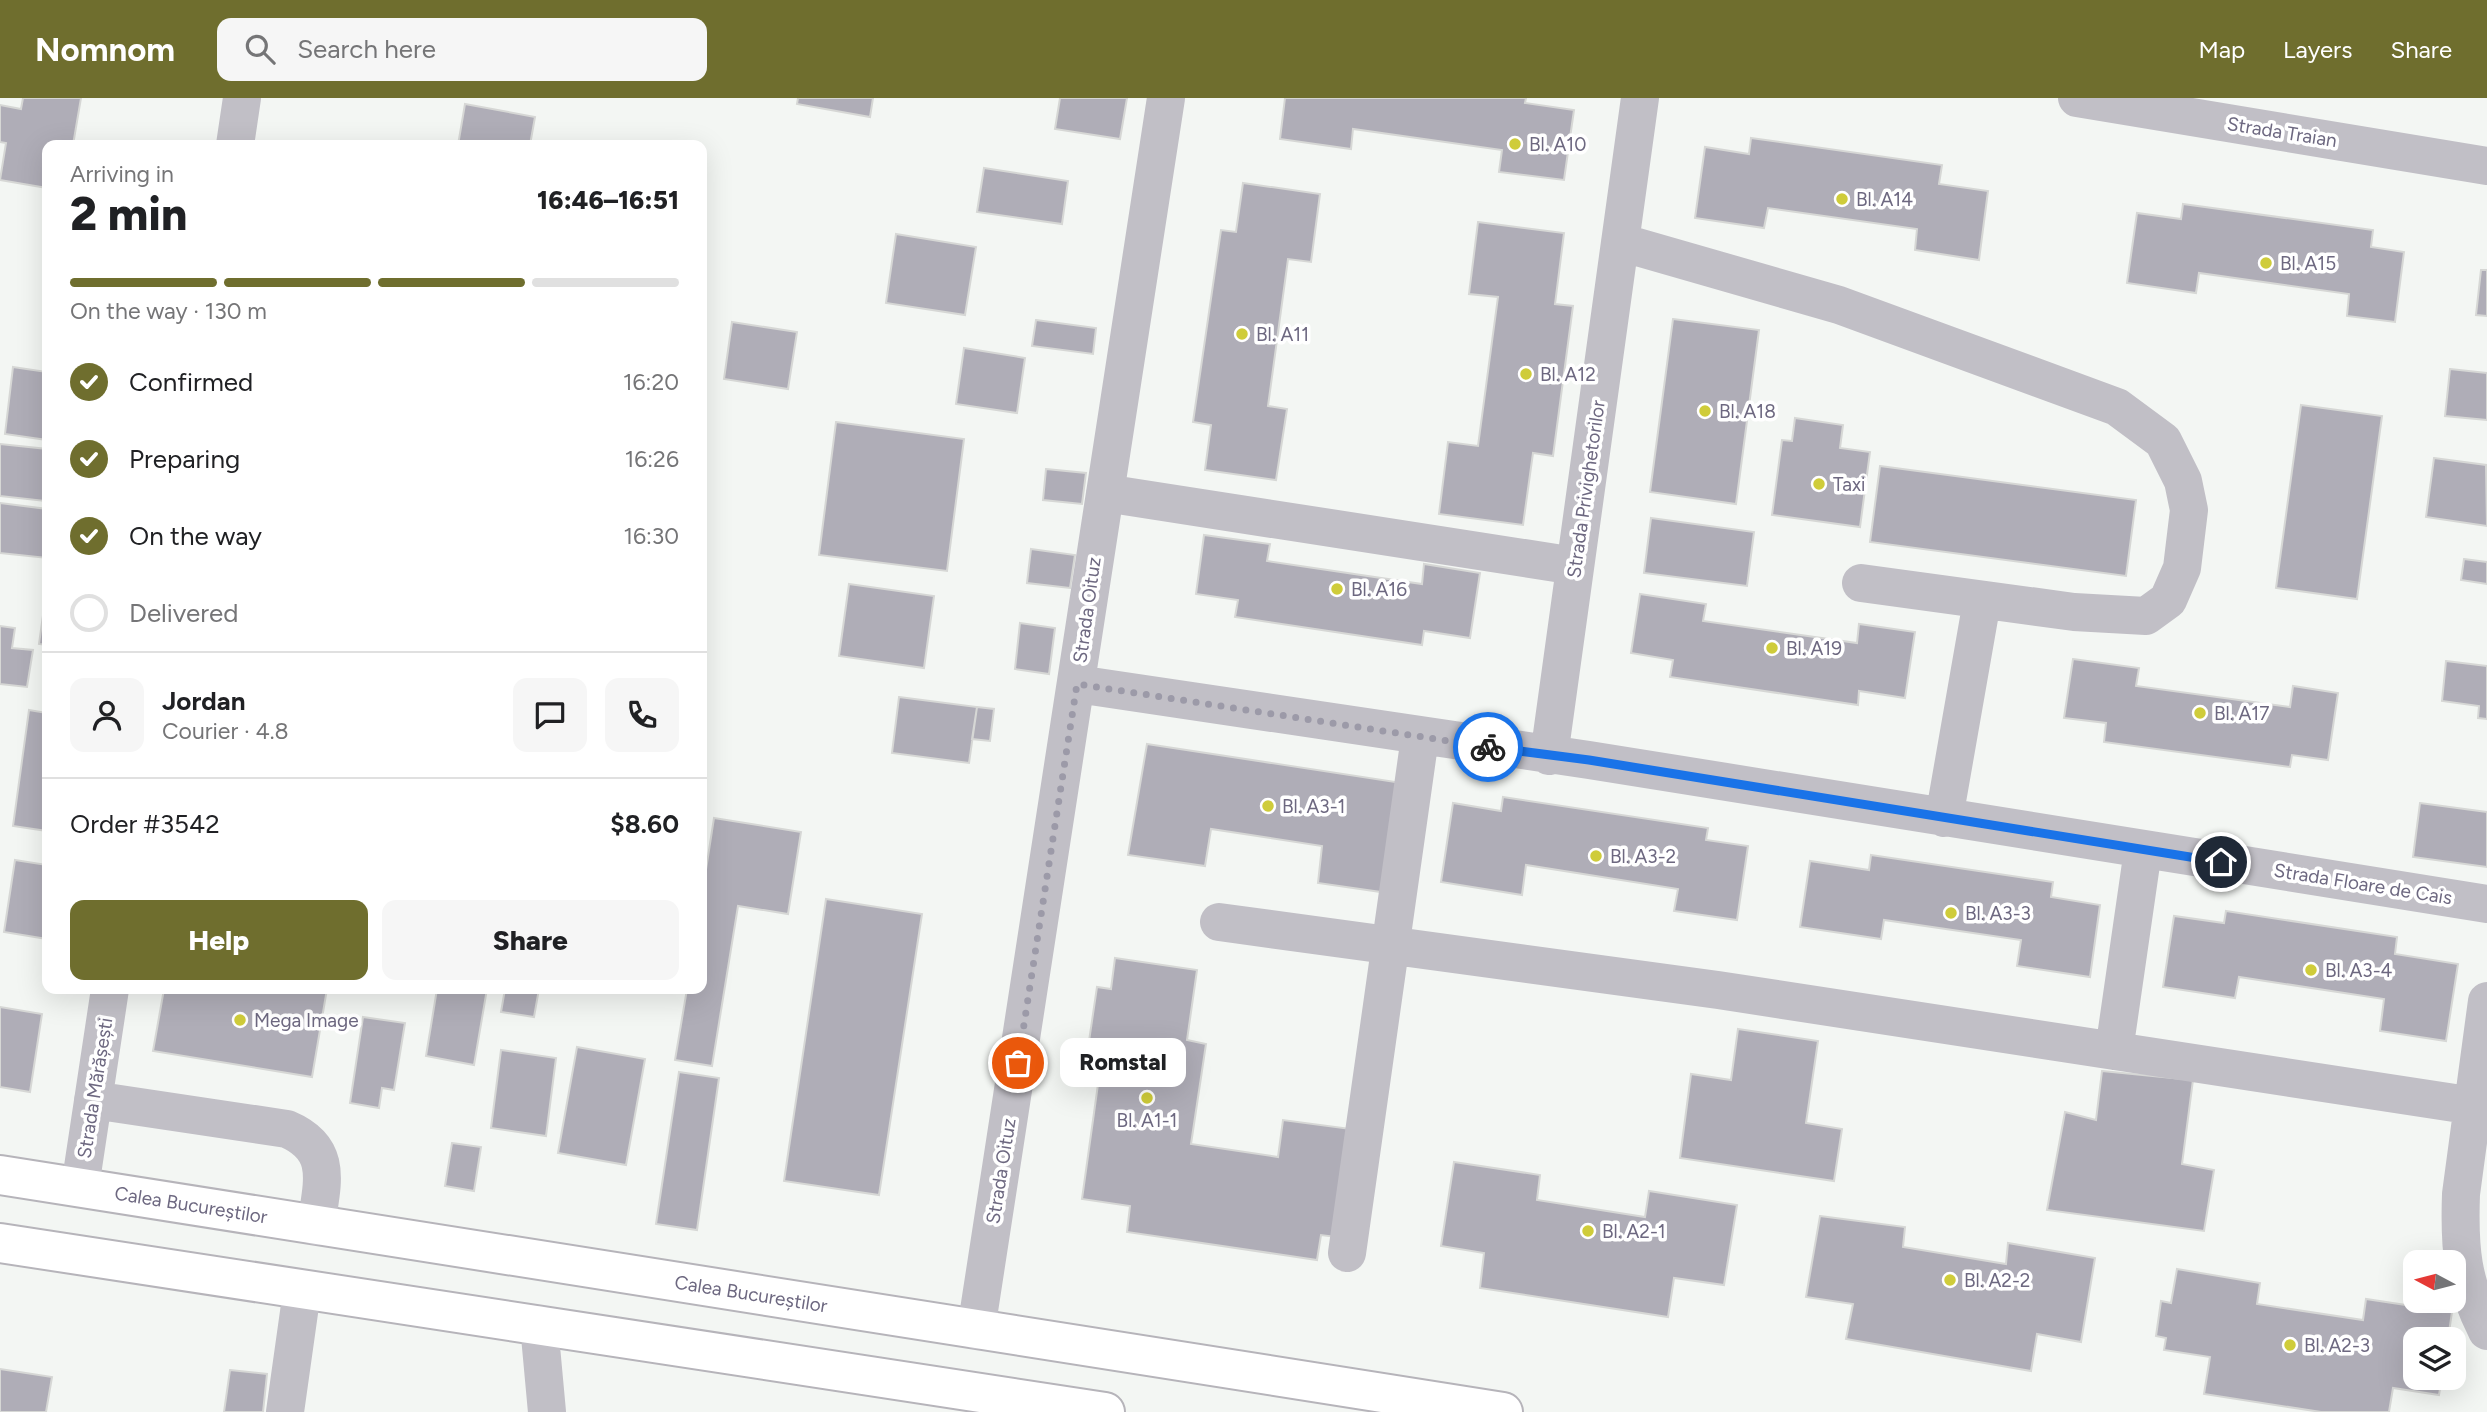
<!DOCTYPE html>
<html lang="en">
<head>
<meta charset="utf-8">
<style>
  :root { --surface:#fff; --page:#f6f6f6; --text:#202124; --muted:#757577; --line:#e0e0e0; --accent:#6f6e2e }
  body { margin:0; font-family:Figtree,sans-serif; background:var(--page); color:var(--text); height:100vh; display:flex; flex-direction:column; font-size:26px; white-space:nowrap }
  * { box-sizing:border-box; margin:0 }
  p { font-size:23px; color:var(--muted) }
  .icon { flex:none; width:38px; height:38px; fill:none; stroke:currentColor; stroke-width:2; stroke-linecap:round; stroke-linejoin:round }
  .map { position:relative; flex:1; overflow:hidden }
  .panel { position:absolute; left:42px; top:42px; width:665px; height:854px; display:flex; flex-direction:column; background:var(--surface); border-radius:14px; box-shadow:0 7px 28px #0002 }
  .panel>* { flex:none }
  .needle { width:46px; rotate:277deg }
  .tools { position:absolute; left:2403px; top:1152px; display:grid; gap:14px }
  .tools a { display:grid; place-items:center; width:63px; height:63px; border-radius:14px; background:var(--surface); box-shadow:0 7px 28px #0002; font-size:35px }
  .pin { position:absolute; display:grid; place-items:center; width:60px; height:60px; color:#fff; margin:-30px; border:4px solid #fff; border-radius:50%; box-shadow:0 2px 7px #0007 }
  .courier { position:absolute; display:grid; place-items:center; width:70px; height:70px; margin:-35px; border:5px solid #1a73e8; border-radius:50%; background:#fff; color:#222; box-shadow:0 2px 9px #0007 }
  .bubble { position:absolute; height:49px; border-radius:14px; background:var(--surface); box-shadow:0 7px 28px #0002; font-size:23px; font-weight:800; line-height:49px; text-align:center }
  .overview em { font-style:normal; font-weight:800 }
  .overview div { display:flex; flex-direction:column-reverse }
  .overview { display:flex; align-items:center; justify-content:space-between; height:119px; padding:0 28px }
  h1 { font-size:46px; font-weight:800; line-height:52px }
  .bar { display:grid; grid-template-columns:repeat(4,1fr); gap:10px 7px; align-content:center; height:84px; padding:0 28px }
  .bar i { height:9px; border-radius:5px; background:var(--line) }
  .bar .active { background:var(--accent) }
  .bar p { grid-column:span 4 }
  .line { display:flex; align-items:center; gap:18px; padding:0 28px; border-top:2px solid var(--line) }
  .line div { flex:1 }
  .round { display:grid; place-items:center; flex:none; width:74px; height:74px; border-radius:14px; background:var(--page) }
  ol { padding:0 28px; list-style:none }
  li { display:flex; align-items:center; gap:21px; height:77px }
  li p { margin-inline-start:auto }
  li .icon { padding:7px; border-radius:50%; background:var(--accent); color:#fff; stroke-width:4 }
  li:last-child { color:var(--muted) }
  li i { width:38px; height:38px; border:4px solid var(--line); border-radius:50% }
  .primary-button { display:flex; gap:14px; margin-top:auto; padding:14px 28px }
  .primary-button a { flex:1; height:80px; border-radius:14px; background:var(--accent); color:#fff; font-size:28px; font-weight:800; line-height:80px; text-align:center }
  .primary-button a+a { background:var(--page); color:var(--text) }
  header { display:flex; align-items:center; gap:42px; box-sizing:border-box; height:98px; padding:0 35px; background:var(--accent); color:#fff }
  header strong { font-size:33px }
  nav { display:flex; gap:38px; margin-inline-start:auto; font-size:24px }
  .search { width:490px; height:63px; background:var(--page); display:flex; align-items:center; gap:18px; box-sizing:border-box; padding:0 24px; border-radius:14px; color:var(--muted); font-size:26px }
  .map>svg:first-child { display:block }
</style>
</head>
<body>
<header>
<strong>Nomnom</strong>
<div class="search"><svg class="icon" aria-label="search" viewBox="0 0 24 24"><circle cx="10" cy="10" r="6"/><path d="M15 15l6 6"/></svg>Search here</div>
<nav><a>Map</a><a>Layers</a><a>Share</a></nav>
</header>
<div class="map">
<svg width="2487" height="1314" viewBox="0 0 2487 1314">
  <rect width="100%" height="100%" fill="#f3f6f3"/>
  <path fill="#afadb7" stroke="#d6d7d5" stroke-width="2" d="M23 0H81L73 47H47V90L0 82 6 45 0 44V7L21 11Z
    M798 0H873L870 19 797 6Z
    M1060 0H1127L1120 41 1055 31Z
    M1285 0H1526L1525 5 1574 12 1564 82 1499 74 1502 52 1353 31 1351 51 1280 41Z
    M465 6 535 19 530 47H458Z
    M1751 40 1942 67 1939 86 1988 93 1979 162 1915 152 1917 131 1768 110 1764 130 1695 120 1705 49 1749 56Z
    M984 70 1068 83 1062 126 977 114Z
    M1243 85 1320 96 1311 164 1288 161 1268 308 1287 311 1276 382 1205 372 1211 327 1193 324 1221 132 1236 134Z
    M2183 106 2373 132 2371 149 2404 154 2395 224 2347 218 2349 196 2199 175 2196 195 2127 185 2137 115 2181 121Z
    M1478 124 1564 135 1555 206 1573 208 1553 358 1533 355 1523 427 1439 416 1448 344 1478 348 1498 199 1469 196Z
    M896 136 976 149 965 217 886 205Z
    M2481 172H2487V218L2476 217Z
    M1673 221 1759 232 1736 406 1650 394Z
    M1036 222 1096 230 1093 256 1032 248Z
    M732 224 797 234 788 291 724 281Z
    M964 250 1025 260 1017 315 956 306Z
    M13 269 47 274V342L5 336Z
    M2450 271 2487 275V322L2445 318Z
    M2301 307 2382 318 2357 501 2276 490Z
    M1795 320 1843 327 1840 350 1870 354 1860 429 1772 417 1782 342 1792 343Z
    M836 324 964 341 947 473 819 457Z
    M0 346 47 351 45 403 0 398Z
    M2434 360 2486 367 2487 428 2426 419Z
    M1880 368 2136 402 2126 478 1870 444Z
    M1046 371 1086 375 1082 406 1043 402Z
    M0 405 47 411V460L0 455Z
    M1651 420 1754 434 1747 488 1644 475Z
    M1204 437 1270 446 1267 463 1422 486 1424 466 1480 475 1470 540 1424 533 1422 547 1235 519 1238 502 1196 496Z
    M1031 451 1075 457 1070 490 1027 485Z
    M2464 461 2487 464V486L2461 482Z
    M849 486 934 498 924 570 839 558Z
    M1640 496 1706 506 1703 523 1857 545 1859 526 1915 534 1905 600 1859 593 1858 607 1670 579 1673 562 1631 555Z
    M45 503H47V547L39 546Z
    M1020 525 1055 530 1049 576 1015 571Z
    M0 528 15 530 12 550 33 552 27 589 0 586Z
    M2073 561 2139 570 2136 588 2290 609 2293 588 2338 595 2328 662 2292 657 2290 669 2104 644 2106 625 2064 620Z
    M2446 563 2487 568V621L2478 620 2479 608 2442 603Z
    M899 599 977 609 969 665 892 655Z
    M977 609 994 611 990 643 972 641Z
    M29 612 47 615V733L13 728Z
    M1147 646 1402 685 1388 795 1318 785 1322 748 1211 731 1205 768 1128 757Z
    M1503 699 1708 730 1706 742 1748 748 1737 822 1674 813 1678 791 1526 767 1522 797 1441 784 1453 705 1501 713Z
    M2420 705 2487 714V769L2413 759Z
    M714 720 801 734 788 816 738 808 712 968 675 962 687 891H702V797Z
    M1871 757 2053 784 2051 799 2100 807 2090 879 2017 868 2021 842 1884 822 1881 841 1800 829 1810 763 1869 772Z
    M15 762 47 767V841L4 834Z
    M826 801 922 816 879 1097 784 1083Z
    M2226 813 2397 839 2395 856 2458 866 2446 943 2380 933 2384 901 2239 879 2235 900 2163 889 2174 818 2224 825Z
    M1115 860 1197 872 1187 942 1206 946 1191 1046 1278 1059 1283 1022 1351 1031 1336 1139 1321 1137 1317 1162 1127 1134 1130 1108 1082 1101 1099 979 1084 977 1097 889 1111 891Z
    M164 891H327L312 979 153 953Z
    M437 891H487L474 967 426 958Z
    M505 891H539L534 919 501 914Z
    M0 909 42 916 30 994 0 989Z
    M363 919 405 925 394 992 382 990 379 1010 350 1005Z
    M1738 931 1818 943 1806 1025 1842 1031 1834 1083 1680 1060 1691 976 1731 982Z
    M577 949 645 961 626 1067 558 1055Z
    M501 952 556 960 546 1038 491 1030Z
    M2102 973 2193 982 2182 1066 2214 1072 2204 1133 2047 1112 2065 1014 2096 1022Z
    M679 974 719 980 697 1132 656 1126Z
    M452 1045 481 1049 474 1093 445 1088Z
    M1454 1064 1540 1077 1537 1102 1645 1119 1649 1093 1737 1107 1724 1187 1674 1180 1668 1219 1480 1190 1484 1155 1441 1148Z
    M1820 1118 1905 1129 1903 1149 2006 1166 2008 1145 2095 1160 2081 1244 2037 1236 2031 1273 1846 1241 1853 1206 1806 1199Z
    M2177 1171 2260 1185 2257 1206 2363 1222 2366 1201 2452 1214 2448 1241H2415V1279H2442L2439 1297 2393 1290 2389 1314H2321L2204 1296 2210 1259 2164 1252 2166 1240 2156 1238 2161 1203 2171 1205Z
    M0 1271 52 1279 46 1314H0Z
    M230 1272 267 1276 263 1314H224Z"/>
  <g fill="none" stroke-linecap="round" stroke-linejoin="round">
    <defs>
      <path id="highway" d="M0 1077 1503 1314
        M0 1145 1105 1314"/>
    </defs>
    <use href="#highway" stroke="#b6b4ba" stroke-width="42"/>
    <path stroke="#c1bfc6" stroke-width="38" d="M2077 0 2487 68
      M235 47 242 0
      M1620 144 1839 207 2117 309 2163 343 2183 383 2189 412 2182 470 2168 502 2146 518 2074 514 1861 485
      M1105 395 1575 468
      M1077 586 1589 662 2487 806
      M1549 658 1640 0
      M1944 720 1982 503
      M1219 824 1718 892 2487 1010
      M2487 903 2461 1096C2459 1152 2462 1183 2487 1233
      M2114 953 2143 752
      M93 1002 287 1031C334 1051 322 1085 316 1128
      M80 1089 110 891
      M1347 1155 1420 639
      M539 1227 547 1314
      M976 1232 1166 0
      M285 1314 302 1193"/>
    <use href="#highway" stroke="#fff" stroke-width="38"/>
  </g>
  <g fill="none" stroke-linecap="round" stroke-linejoin="round">
    <path stroke="#9c9aa8" stroke-width="7" stroke-dasharray="0 12.6" d="M1018 965 1077 586 1488 649"/>
    <path stroke="#1a73e8" stroke-width="9" d="M1488 649 1589 662 2221 764"/>
  </g>
  <g fill="#cfcc3a" stroke="#fff" stroke-width="2.5">
    <circle cx="1515" cy="46" r="7"/>
    <circle cx="1842" cy="101" r="7"/>
    <circle cx="2266" cy="165" r="7"/>
    <circle cx="1242" cy="236" r="7"/>
    <circle cx="1526" cy="276" r="7"/>
    <circle cx="1705" cy="313" r="7"/>
    <circle cx="1819" cy="386" r="7"/>
    <circle cx="1337" cy="491" r="7"/>
    <circle cx="1772" cy="550" r="7"/>
    <circle cx="2200" cy="615" r="7"/>
    <circle cx="1268" cy="708" r="7"/>
    <circle cx="1596" cy="758" r="7"/>
    <circle cx="1951" cy="815" r="7"/>
    <circle cx="2311" cy="872" r="7"/>
    <circle cx="240" cy="922" r="7"/>
    <circle cx="1147" cy="1000" r="7"/>
    <circle cx="1588" cy="1133" r="7"/>
    <circle cx="1950" cy="1182" r="7"/>
    <circle cx="2290" cy="1247" r="7"/>
  </g>
  <g text-anchor="middle" dominant-baseline="central" stroke-width="7" stroke-linejoin="round" paint-order="stroke">
    <g font-size="19" fill="#6d6880" stroke="#fff">
      <text transform="translate(2282 34) rotate(9)">Strada Traian</text>
      <text transform="translate(1586 391) rotate(-82)">Strada Privighetorilor</text>
      <text transform="translate(1087 512) rotate(-82)">Strada Oituz</text>
      <text transform="translate(2363 786) rotate(9)">Strada Floare de Cais</text>
      <text transform="translate(95 990) rotate(-81)">Strada Mărășești</text>
      <text transform="translate(1001 1073) rotate(-81)">Strada Oituz</text>
      <text transform="translate(191 1107) rotate(9)">Calea Bucureștilor</text>
      <text transform="translate(751 1196) rotate(9)">Calea Bucureștilor</text>
    </g>
    <g font-size="19" fill="#6d6880" stroke="#fff" text-anchor="start">
      <text x="1529" y="46">Bl. A10</text>
      <text x="1856" y="101">Bl. A14</text>
      <text x="2280" y="165">Bl. A15</text>
      <text x="1256" y="236">Bl. A11</text>
      <text x="1540" y="276">Bl. A12</text>
      <text x="1719" y="313">Bl. A18</text>
      <text x="1833" y="386">Taxi</text>
      <text x="1351" y="491">Bl. A16</text>
      <text x="1786" y="550">Bl. A19</text>
      <text x="2214" y="615">Bl. A17</text>
      <text x="1282" y="708">Bl. A3-1</text>
      <text x="1610" y="758">Bl. A3-2</text>
      <text x="1965" y="815">Bl. A3-3</text>
      <text x="2325" y="872">Bl. A3-4</text>
      <text x="254" y="922">Mega Image</text>
      <text x="1147" y="1022" text-anchor="middle">Bl. A1-1</text>
      <text x="1602" y="1133">Bl. A2-1</text>
      <text x="1964" y="1182">Bl. A2-2</text>
      <text x="2304" y="1247">Bl. A2-3</text>
    </g>
  </g>
</svg>
<div class="tools">
<a><svg class="needle" viewBox="-14 -14 28 28"><path d="M0-13l5 13h-10z" fill="#e53935"/><path d="M0 13l5-13h-10z" fill="#757577"/></svg></a>
<a><svg class="icon" aria-label="layers" viewBox="0 0 24 24"><path d="M12 4l9 5-9 5-9-5zM3 14l9 5 9-5"/></svg></a>
</div>
<div class="pin" style="left:1018px;top:965px;background:#ea580c"><svg class="icon" aria-label="bag" viewBox="0 0 24 24"><path d="M5 8h14l-1 12H6zM9 8a3 3 0 0 1 6 0"/></svg></div>
<div class="pin" style="left:2221px;top:764px;background:#1f2937"><svg class="icon" aria-label="home" viewBox="0 0 24 24"><path d="M3 11l9-7 9 7M6 9v11h12V9"/></svg></div>
<div class="courier" style="left:1488px;top:649px"><svg class="icon" aria-label="bike" viewBox="0 0 24 24"><circle cx="6" cy="16" r="4"/><circle cx="18" cy="16" r="4"/><path d="M6 16l4-8h5l3 8M10 8l3 8H6M13 5h3"/></svg></div>
<div class="bubble" style="left:1060px;top:940px;width:126px">Romstal</div>
<section class="panel">
<div class="overview"><div><h1>2 min</h1><p>Arriving in</p></div><em>16:46–16:51</em></div>
<div class="bar"><i class="active"></i><i class="active"></i><i class="active"></i><i></i><p>On the way · 130 m</p></div>
<ol>
<li><svg class="icon" aria-label="check" viewBox="0 0 24 24"><path d="M5 12l5 5 9-10"/></svg>Confirmed<p>16:20</p></li>
<li><svg class="icon" aria-label="check" viewBox="0 0 24 24"><path d="M5 12l5 5 9-10"/></svg>Preparing<p>16:26</p></li>
<li><svg class="icon" aria-label="check" viewBox="0 0 24 24"><path d="M5 12l5 5 9-10"/></svg>On the way<p>16:30</p></li>
<li><i></i>Delivered</li>
</ol>
<div class="line" style="height:126px"><a class="round"><svg class="icon" aria-label="person" viewBox="0 0 24 24"><circle cx="12" cy="8" r="4"/><path d="M4 21q1-7 8-7t8 7"/></svg></a><div><b>Jordan</b><p>Courier · 4.8</p></div><a class="round"><svg class="icon" aria-label="chat" viewBox="0 0 24 24"><path d="M4 5h16v11H9l-5 4z"/></svg></a><a class="round"><svg class="icon" aria-label="phone" viewBox="0 0 24 24"><path d="M5 4h4l2 5-3 2q2 4 5 5l2-3 5 2v4C11 20 4 13 5 4z"/></svg></a></div>
<div class="line" style="height:91px"><div>Order #3542</div><b>$8.60</b></div>
<div class="primary-button"><a>Help</a><a>Share</a></div>
</section>
</div>
</body>
</html>
